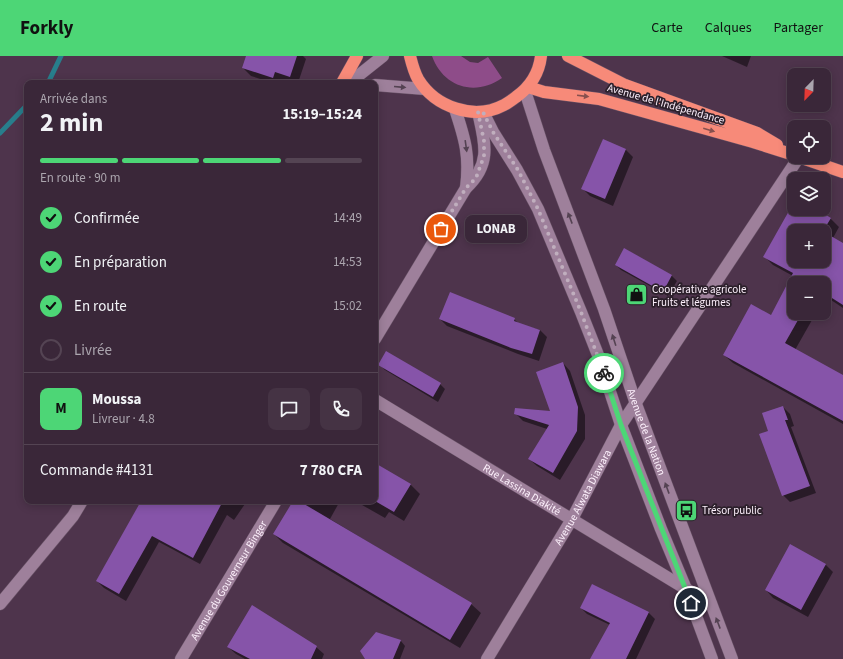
<!DOCTYPE html>
<html lang="fr">
<head>
<meta charset="utf-8">
<style>
  :root { --surface:#3a2739; --page:#453344; --text:#f1f3f6; --muted:#aba5ae; --line:#544453; --accent:#4dd676 }
  body { margin:0; font-family:"Source Sans 3",sans-serif; background:var(--page); color:var(--text); height:100vh; display:flex; flex-direction:column; font-size:15px; white-space:nowrap }
  * { box-sizing:border-box; margin:0 }
  p { font-size:13px; color:var(--muted) }
  .icon { flex:none; width:22px; height:22px; fill:none; stroke:currentColor; stroke-width:2; stroke-linecap:round; stroke-linejoin:round }
  .map { position:relative; flex:1; overflow:hidden }
  .details { position:absolute; left:24px; top:24px; width:354px; height:424px; display:flex; flex-direction:column; background:var(--surface); border-radius:8px; box-shadow:0 2px 10px #0003,0 0 0 1px var(--line) }
  .details>* { flex:none }
  .needle { width:26px; rotate:203deg }
  .controls { position:absolute; left:787px; top:12px; display:grid; gap:8px }
  .controls a { display:grid; place-items:center; width:44px; height:44px; border-radius:8px; background:var(--surface); box-shadow:0 2px 10px #0003,0 0 0 1px var(--line); font-size:20px }
  .pin { position:absolute; display:grid; place-items:center; width:34px; height:34px; color:#fff; margin:-17px; border:2px solid #fff; border-radius:50%; box-shadow:0 1px 4px #0007 }
  .courier { position:absolute; display:grid; place-items:center; width:40px; height:40px; margin:-20px; border:3px solid #4dd676; border-radius:50%; background:#fff; color:#222; box-shadow:0 1px 5px #0007 }
  .bubble { position:absolute; height:28px; border-radius:8px; background:var(--surface); box-shadow:0 2px 10px #0003,0 0 0 1px var(--line); font-size:13px; font-weight:700; line-height:28px; text-align:center }
  .head em { font-style:normal; font-weight:700 }
  .head div { display:flex; flex-direction:column-reverse }
  .head { display:flex; align-items:center; justify-content:space-between; height:68px; padding:0 16px }
  h1 { font-size:26px; font-weight:700; line-height:30px }
  .bar { display:grid; grid-template-columns:repeat(4,1fr); gap:6px 4px; align-content:center; height:48px; padding:0 16px }
  .bar i { height:5px; border-radius:3px; background:var(--line) }
  .bar .current { background:var(--accent) }
  .bar p { grid-column:span 4 }
  .line { display:flex; align-items:center; gap:10px; padding:0 16px; border-top:1px solid var(--line) }
  .line div { flex:1 }
  .round { display:grid; place-items:center; flex:none; width:42px; height:42px; border-radius:8px; background:var(--page) }
  ol { padding:0 16px; list-style:none }
  li { display:flex; align-items:center; gap:12px; height:44px }
  li p { margin-inline-start:auto }
  li .icon { padding:4px; border-radius:50%; background:var(--accent); color:#111; stroke-width:4 }
  li:last-child { color:var(--muted) }
  li i { width:22px; height:22px; border:2px solid var(--line); border-radius:50% }
  header { display:flex; align-items:center; gap:24px; box-sizing:border-box; height:56px; padding:0 20px; background:var(--accent); color:#111 }
  header strong { font-size:19px }
  nav { display:flex; gap:22px; margin-inline-start:auto; font-size:14px }
  .map>svg:first-child { display:block }
</style>
</head>
<body>
<header>
<strong>Forkly</strong>
<nav><a>Carte</a><a>Calques</a><a>Partager</a></nav>
</header>
<div class="map">
<svg width="843" height="603" viewBox="0 0 843 603">
  <rect width="100%" height="100%" fill="#4e344c"/>
  <path fill="#8e4c89" d="M432 0H461L470 6 478 7 488 1 502 22C475 41 443 31 432 0Z"/>
  <path fill="#0007" fill-rule="evenodd" d="M247 0H303L306 3 298 27 282 23 281 27H273L251 20 243 12Z
    M722 0H751L747 11Z
    M603 84 626 94 633 101 613 150 590 140 582 132Z
    M794 148V153H814L830 162 839 171 833 182 843 188V252L825 240 824 242V227H794V257H816L795 294 843 320V368L733 307 724 299 771 260 793 220 773 209 764 200ZM794 175H824V205H794Z
    M625 193 672 220 677 225 668 240 621 214 616 209Z
    M440 263H514L519 268 540 274 547 281 539 305 518 298 447 270Z
    M563 307 570 315 585 359V383L560 424 537 410 529 403 547 373 523 365 515 357 551 356Z
    M380 309 440 328 445 333 438 346 385 314Z
    M783 351 790 358 794 370 791 371 816 437 790 446 783 439 769 376Z
    M375 408 411 429 420 438 404 465 389 456 385 462 355 445H375Z
    M142 445H247L234 464 227 459 200 508 159 486 126 545 104 532 97 525Z
    M294 445H298L302 447 303 445H340L330 463 471 548 481 557 460 592 283 487 274 478Z
    M826 509 833 516 808 561 773 542 766 534Z
    M592 529 649 557 655 563 636 603H591L610 569 587 558 581 552Z
    M401 585 405 590 400 603H367Z
    M228 591H316L324 598 322 603H245L236 598Z"/>
  <g fill="none" stroke-linecap="round" stroke-linejoin="round">
    <path stroke="#287e8c" stroke-width="5" d="M48 27 61 0
      M0 77 27 49"/>
  </g>
  <path fill="#8654a9" d="M246 0H297L290 21 275 16 273 22 242 12Z
    M603 83 626 93 605 143 581 133Z
    M794 146V153H816L831 162 823 175H794V205H824V176L843 187V249L824 237V227H794V257H802L785 287 843 319V365L723 299 751 248 771 259 793 217 763 201Z
    M624 192 672 219 663 236 615 209Z
    M450 236 515 262 514 265 540 274 532 298 511 292 439 263Z
    M386 295 441 327 433 341 378 309Z
    M563 306 578 351 577 375 553 417 528 403 549 369 514 358 515 352 550 355 536 316Z
    M783 350 788 364H785L810 430 782 440 759 378 768 375 762 357Z
    M375 407 411 428 394 456 375 445Z
    M141 445H223L193 502 152 480 119 538 96 525Z
    M293 445H299L472 547 450 584 273 478Z
    M790 488 826 508 801 554 765 534Z
    M592 528 649 556 626 603H590L610 567 580 552Z
    M252 549 317 590 311 603H250L227 591Z
    M376 576 401 584 393 603H365L360 595Z"/>
  <g fill="none" stroke-linecap="round" stroke-linejoin="round">
    <defs>
      <g id="street">
        <path d="M349 27 383 0"/>
        <path d="M375 29 425 33"/>
        <path id="s1" d="M375 344 711 548"/>
        <path d="M0 548 73 460 82 445"/>
        <path id="s2" d="M487 603 572 463 621 369 799 101"/>
      </g>
      <g id="secondary">
        <path id="s3" d="M525 35 544 94 604 253 636 348 732 603"/>
        <path d="M455 53C465 83 470 100 466 132"/>
        <path d="M483 56 493 76 517 114 538 153 581 256 598 299 621 369 661 473 686 533 712 603"/>
        <path d="M375 283 466 132C492 108 485 87 478 56"/>
        <path id="s4" d="M181 603 276 445"/>
      </g>
      <path id="highway" d="M410 0C412 8 414 16 418 23 435 51 474 65 504 49 508 47 512 44 516 41 530 31 539 17 541 0
        M568 0 625 29 757 77 777 89
        M342 27 357 0
        M528 31 544 36 599 43 753 86 794 99
        M799 101 843 116"/>
    </defs>
    <use href="#street" stroke="#685266" stroke-width="13"/>
    <use href="#secondary" stroke="#685266" stroke-width="13"/>
    <use href="#highway" stroke="#685266" stroke-width="13"/>
    <use href="#street" stroke="#9e809b" stroke-width="12"/>
    <use href="#secondary" stroke="#9e809b" stroke-width="12"/>
    <use href="#highway" stroke="#f78a79" stroke-width="12"/>
  </g>
  <defs><path id="oneway-solid" d="M-6-.8H1V-3.2L6.5 0L1 3.2V.8H-6Z"/></defs>
  <g fill="#544252">
    <use href="#oneway-solid" transform="translate(400 31) rotate(5)"/>
    <use href="#oneway-solid" transform="translate(466 90) rotate(82)"/>
    <use href="#oneway-solid" transform="translate(570 162) rotate(-111)"/>
    <use href="#oneway-solid" transform="translate(614 284) rotate(-108)"/>
    <use href="#oneway-solid" transform="translate(667 432) rotate(-110)"/>
    <use href="#oneway-solid" transform="translate(718 567) rotate(-111)"/>
  </g>
  <g fill="#87504e">
    <use href="#oneway-solid" transform="translate(583 40) rotate(7)"/>
    <use href="#oneway-solid" transform="translate(709 74) rotate(16)"/>
  </g>
  <g fill="none" stroke-linecap="round" stroke-linejoin="round">
    <path stroke="#c0aebe" stroke-width="4" stroke-dasharray="0 7.2" d="M441 173 466 132 476 122 484 100V85L478 56H483L493 76 518 114 538 153 581 256 604 317"/>
    <path stroke="#4dd676" stroke-width="5" d="M604 317 621 369 691 547"/>
  </g>
  <defs>
    <symbol id="shop-square" viewBox="-11 -11 22 22"><rect x="-9" y="-9" width="18" height="18" rx="4" fill="#4dd676" stroke="#2c202b"/><path d="M-5-2.5h2.3a2.7 3.5 0 0 1 5.4 0H5L5.5 6h-11ZM-1.5-2.5h3a1.5 2.3 0 0 0-3 0Z" fill="#111"/></symbol>
    <symbol id="bus-square" viewBox="-11 -11 22 22"><rect x="-9" y="-9" width="18" height="18" rx="4" fill="#4dd676" stroke="#2c202b"/><path d="M-5-6H5V4H4V6H2V4H-2V6H-4V4H-5ZM-3.5-4V0h7V-4ZM-3.5 1.2v1.5H-2V1.2ZM2 1.2v1.5H3.5V1.2Z" fill="#111"/></symbol>
  </defs>
  <g fill-rule="evenodd">
    <use href="#shop-square" x="624" y="226" width="25" height="25"/>
    <use href="#bus-square" x="674" y="442" width="25" height="25"/>
  </g>
  <g text-anchor="middle" dominant-baseline="central" stroke-width="3.5" stroke-linejoin="round" paint-order="stroke">
    <g font-size="11" fill="#fdf0fc" stroke="#2c202b">
      <text transform="translate(666 48) rotate(16)">Avenue de l'Indépendance</text>
      <text stroke="none"><textPath href="#s3" startOffset="362">Avenue de la Nation</textPath></text>
      <text stroke="none"><textPath href="#s1" startOffset="172">Rue Lassina Diakité</textPath></text>
      <text stroke="none"><textPath href="#s2" startOffset="188">Avenue Alwata Diawara</textPath></text>
      <text stroke="none"><textPath href="#s4" startOffset="92">Avenue du Gouverneur Binger</textPath></text>
    </g>
    <g font-size="11" fill="#fdf0fc" stroke="#2c202b" text-anchor="start">
      <text x="652" y="233">Coopérative agricole<tspan x="652" dy="13">Fruits et légumes</tspan></text>
      <text x="702" y="454">Trésor public</text>
    </g>
  </g>
</svg>
<div class="controls">
<a><svg class="needle" viewBox="-14 -14 28 28"><path d="M0-13l5 13h-10z" fill="#e53935"/><path d="M0 13l5-13h-10z" fill="#aba5ae"/></svg></a>
<a><svg class="icon" aria-label="locate" viewBox="0 0 24 24"><circle cx="12" cy="12" r="6"/><path d="M12 2v4M12 18v4M2 12h4M18 12h4"/></svg></a>
<a><svg class="icon" aria-label="layers" viewBox="0 0 24 24"><path d="M12 4l9 5-9 5-9-5zM3 14l9 5 9-5"/></svg></a>
<a>+</a>
<a>−</a>
</div>
<div class="pin" style="left:441px;top:173px;background:#ea580c"><svg class="icon" aria-label="bag" viewBox="0 0 24 24"><path d="M5 8h14l-1 12H6zM9 8a3 3 0 0 1 6 0"/></svg></div>
<div class="pin" style="left:691px;top:547px;background:#1f2937"><svg class="icon" aria-label="home" viewBox="0 0 24 24"><path d="M3 11l9-7 9 7M6 9v11h12V9"/></svg></div>
<div class="courier" style="left:604px;top:317px"><svg class="icon" aria-label="bike" viewBox="0 0 24 24"><circle cx="6" cy="16" r="4"/><circle cx="18" cy="16" r="4"/><path d="M6 16l4-8h5l3 8M10 8l3 8H6M13 5h3"/></svg></div>
<div class="bubble" style="left:465px;top:159px;width:62px">LONAB</div>
<section class="details">
<div class="head"><div><h1>2 min</h1><p>Arrivée dans</p></div><em>15:19–15:24</em></div>
<div class="bar"><i class="current"></i><i class="current"></i><i class="current"></i><i></i><p>En route · 90 m</p></div>
<ol>
<li><svg class="icon" aria-label="check" viewBox="0 0 24 24"><path d="M5 12l5 5 9-10"/></svg>Confirmée<p>14:49</p></li>
<li><svg class="icon" aria-label="check" viewBox="0 0 24 24"><path d="M5 12l5 5 9-10"/></svg>En préparation<p>14:53</p></li>
<li><svg class="icon" aria-label="check" viewBox="0 0 24 24"><path d="M5 12l5 5 9-10"/></svg>En route<p>15:02</p></li>
<li><i></i>Livrée</li>
</ol>
<div class="line" style="height:72px"><b class="round" style="background:var(--accent);color:#111">M</b><div><b>Moussa</b><p>Livreur · 4.8</p></div><a class="round"><svg class="icon" aria-label="chat" viewBox="0 0 24 24"><path d="M4 5h16v11H9l-5 4z"/></svg></a><a class="round"><svg class="icon" aria-label="phone" viewBox="0 0 24 24"><path d="M5 4h4l2 5-3 2q2 4 5 5l2-3 5 2v4C11 20 4 13 5 4z"/></svg></a></div>
<div class="line" style="height:52px"><div>Commande #4131</div><b>7 780 CFA</b></div>
</section>
</div>
</body>
</html>
